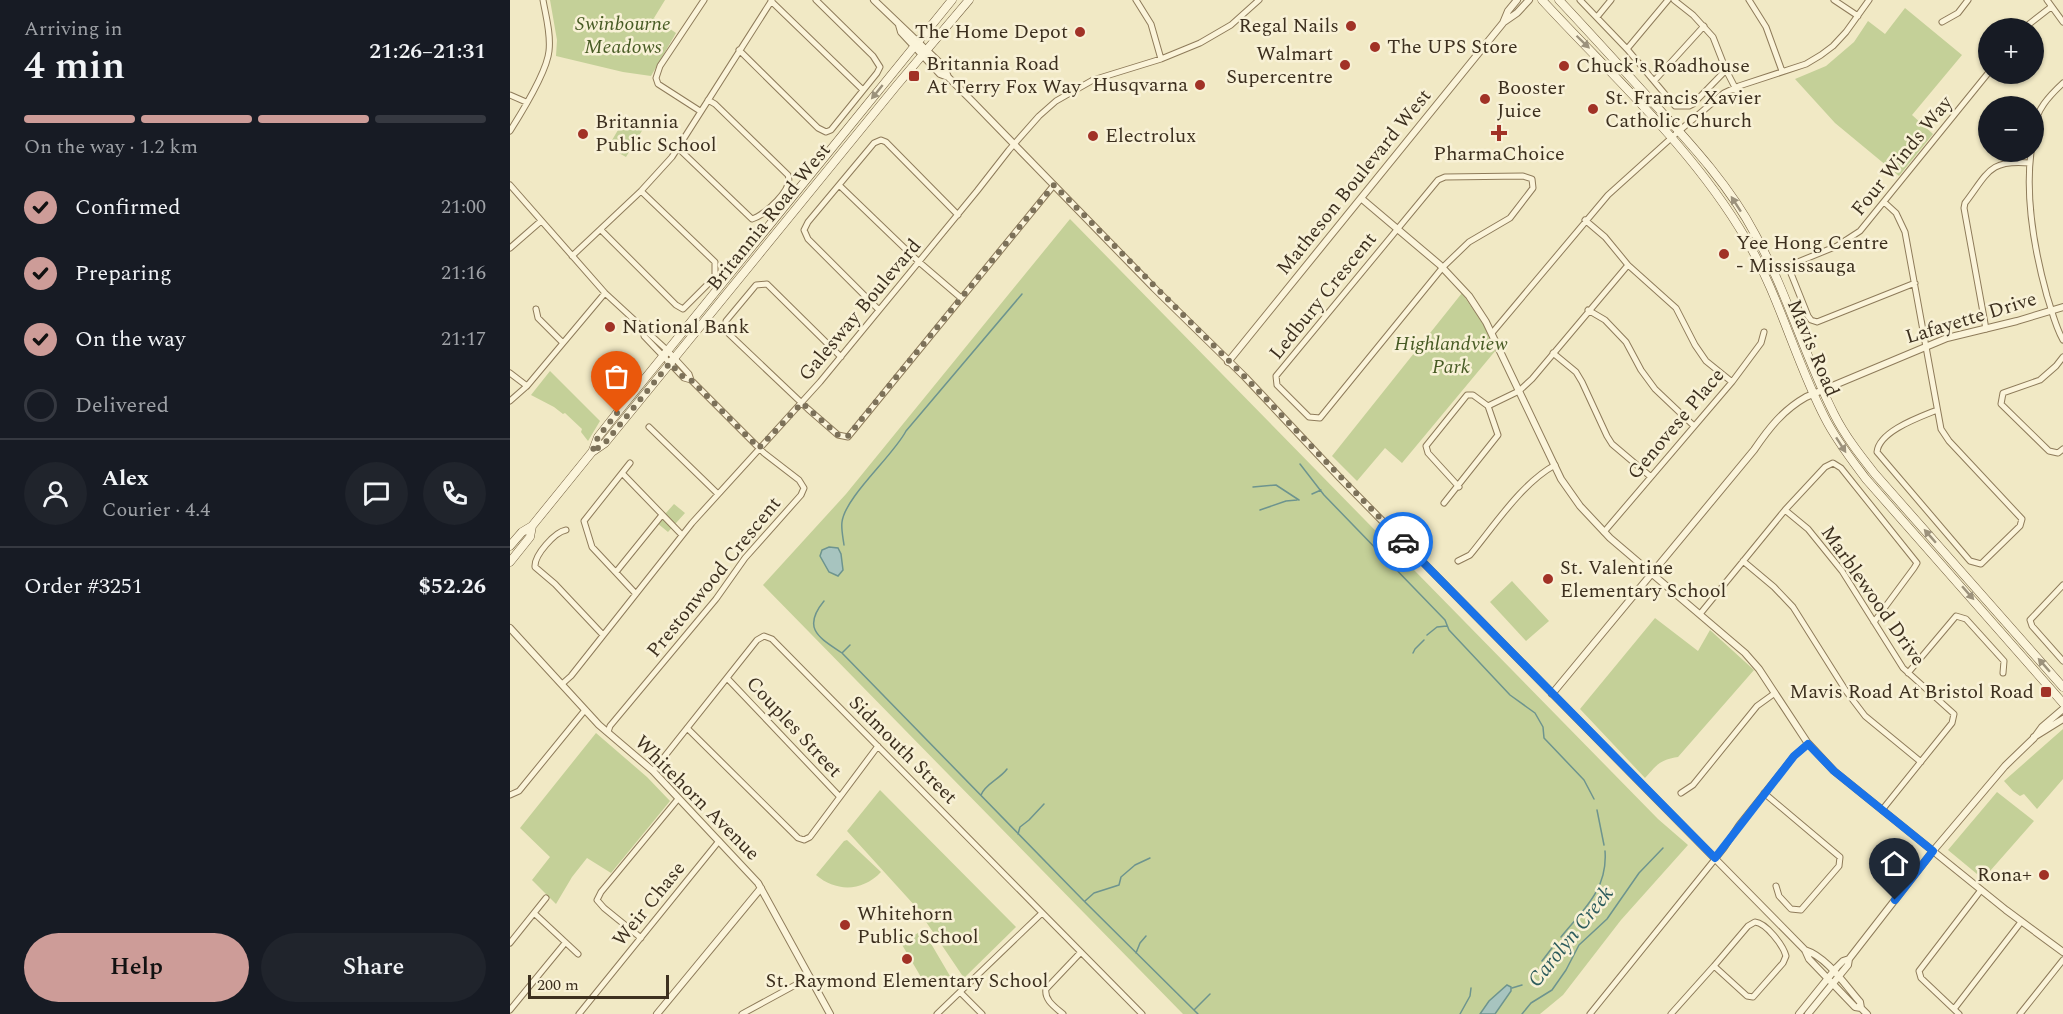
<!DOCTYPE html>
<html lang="en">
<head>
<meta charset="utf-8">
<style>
  :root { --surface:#171b24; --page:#20242c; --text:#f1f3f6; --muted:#9ea1a6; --line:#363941; --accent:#cd9c98 }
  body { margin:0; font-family:Spectral,serif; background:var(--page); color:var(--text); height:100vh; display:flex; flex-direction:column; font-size:22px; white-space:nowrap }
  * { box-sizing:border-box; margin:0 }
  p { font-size:20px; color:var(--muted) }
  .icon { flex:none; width:33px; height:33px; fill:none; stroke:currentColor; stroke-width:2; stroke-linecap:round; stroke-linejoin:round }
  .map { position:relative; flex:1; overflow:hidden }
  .side { display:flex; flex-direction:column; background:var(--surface); width:510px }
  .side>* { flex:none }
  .buttons { position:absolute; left:1468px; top:18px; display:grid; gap:12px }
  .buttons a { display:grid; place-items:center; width:66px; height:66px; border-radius:50%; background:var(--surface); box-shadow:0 2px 4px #0004; font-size:30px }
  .scale { position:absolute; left:18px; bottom:15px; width:141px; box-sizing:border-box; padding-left:6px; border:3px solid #3d301f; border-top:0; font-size:16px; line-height:21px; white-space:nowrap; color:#3d301f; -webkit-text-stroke:4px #f8f1d6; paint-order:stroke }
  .pin { position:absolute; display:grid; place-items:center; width:51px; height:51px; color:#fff; margin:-62px -26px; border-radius:50% 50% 50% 0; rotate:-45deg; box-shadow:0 0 6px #0007 }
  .pin .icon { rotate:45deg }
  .courier { position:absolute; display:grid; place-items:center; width:60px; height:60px; margin:-30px; border:4px solid #1a73e8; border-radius:50%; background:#fff; color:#222; box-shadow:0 2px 8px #0007 }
  .head em { font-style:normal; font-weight:600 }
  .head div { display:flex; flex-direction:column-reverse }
  .head { display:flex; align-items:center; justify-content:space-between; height:102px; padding:0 24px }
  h1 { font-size:39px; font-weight:600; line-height:45px }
  .bar { display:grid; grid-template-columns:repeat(4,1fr); gap:9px 6px; align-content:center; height:72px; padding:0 24px }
  .bar i { height:8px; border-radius:4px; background:var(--line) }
  .bar .selected { background:var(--accent) }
  .bar p { grid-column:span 4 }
  .line { display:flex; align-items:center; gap:15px; padding:0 24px; border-top:2px solid var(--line) }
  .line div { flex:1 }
  .round { display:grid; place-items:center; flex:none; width:63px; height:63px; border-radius:32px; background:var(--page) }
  ol { padding:0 24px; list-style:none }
  li { display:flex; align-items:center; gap:18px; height:66px }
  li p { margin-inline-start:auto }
  li .icon { padding:6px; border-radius:50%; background:var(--accent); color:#111; stroke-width:4 }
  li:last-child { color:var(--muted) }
  li i { width:33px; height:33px; border:3px solid var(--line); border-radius:50% }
  .primary-button { display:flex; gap:12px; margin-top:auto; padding:12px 24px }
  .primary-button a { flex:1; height:69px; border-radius:36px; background:var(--accent); color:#111; font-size:24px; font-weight:600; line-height:69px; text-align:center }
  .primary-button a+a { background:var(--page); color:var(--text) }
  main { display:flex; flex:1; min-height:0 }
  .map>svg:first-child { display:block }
</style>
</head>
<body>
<main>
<section class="side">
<div class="head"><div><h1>4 min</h1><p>Arriving in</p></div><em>21:26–21:31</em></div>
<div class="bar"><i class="selected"></i><i class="selected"></i><i class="selected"></i><i></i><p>On the way · 1.2 km</p></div>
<ol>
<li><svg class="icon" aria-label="check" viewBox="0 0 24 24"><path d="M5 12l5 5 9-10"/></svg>Confirmed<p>21:00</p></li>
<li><svg class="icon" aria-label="check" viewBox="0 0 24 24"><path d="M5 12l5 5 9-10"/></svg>Preparing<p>21:16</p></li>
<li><svg class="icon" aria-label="check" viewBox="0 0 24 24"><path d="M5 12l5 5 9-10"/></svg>On the way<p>21:17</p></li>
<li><i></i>Delivered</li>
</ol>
<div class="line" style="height:108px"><a class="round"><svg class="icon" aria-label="person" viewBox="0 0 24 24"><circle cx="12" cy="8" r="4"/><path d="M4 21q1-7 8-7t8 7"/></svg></a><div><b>Alex</b><p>Courier · 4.4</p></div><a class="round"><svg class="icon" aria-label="chat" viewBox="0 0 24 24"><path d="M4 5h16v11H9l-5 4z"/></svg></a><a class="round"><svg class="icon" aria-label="phone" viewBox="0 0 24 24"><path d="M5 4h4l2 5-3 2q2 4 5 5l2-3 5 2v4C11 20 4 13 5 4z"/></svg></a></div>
<div class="line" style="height:78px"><div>Order #3251</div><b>$52.26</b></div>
<div class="primary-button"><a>Help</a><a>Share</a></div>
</section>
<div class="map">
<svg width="1553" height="1014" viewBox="0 0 1553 1014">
  <rect width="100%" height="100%" fill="#f1e9c5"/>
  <path fill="#c4d098" d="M40 0H155L144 18 166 33 141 76 113 72 46 56 47 40Z
    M1395 8 1452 55 1402 115 1423 134 1389 176 1325 123 1285 79 1316 66 1344 42 1358 21 1375 34Z
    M115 118 133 129 116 157 98 147Z
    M560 219 1148 819 1178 845 1111 920 1053 995 1030 1014H673L253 585 336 494Z
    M952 293 973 324 986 350 892 463 875 448 847 481 822 456Z
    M40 371 90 421 78 441 71 432 72 429 55 413 53 414 44 407 21 395Z
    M164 504 175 513 158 532 147 523Z
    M1002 581 1039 621 1016 641 980 602Z
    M1145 618 1188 651 1200 630 1244 670 1168 757C1149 760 1147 765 1135 778L1070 709Z
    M1553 729V779L1527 809 1514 794 1510 796 1503 791 1494 781Z
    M86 733 137 777 160 801 101 873 77 858 62 877 46 904 22 880 40 857 10 828Z
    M370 790 506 927 454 978 406 907 337 831Z
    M1487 792 1524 821 1473 879 1438 850Z
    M337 840 371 872C352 892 326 892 306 875L334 841Z
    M413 930 440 976 418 989 391 943Z"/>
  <path fill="#a7c4bf" stroke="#6d948e" stroke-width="1.5" d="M319 547 328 548 331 554 333 570 328 576 319 572 310 556 312 550Z
    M997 985 1001 987V991L985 1014H970L979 1001Z"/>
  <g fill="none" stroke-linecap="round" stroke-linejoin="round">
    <path stroke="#6d948e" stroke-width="1.5" d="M790 464 814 495 935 620 939 630 1000 695 1025 713 1033 727 1034 738 1074 780 1084 799
      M743 487 766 485 789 500
      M802 494 811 490
      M750 510 776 501 787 500
      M334 545C333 537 331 529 332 522 335 497 383 456 396 431L512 294
      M314 601C291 629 310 638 332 653L573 900 688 1014
      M917 635 927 627 937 626
      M332 653 340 645
      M903 653 905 649 914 640
      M471 795C475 784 490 779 497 769
      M1087 810 1094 845
      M508 834 510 827 519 820 534 804
      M575 901 584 893 609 885 611 877 625 865 640 858
      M1051 937C1073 910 1098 889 1095 851
      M626 953 630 943 636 936
      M1032 961 1045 944
      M1002 988 1012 985
      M684 1010 700 994
      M950 1014 960 996 961 988
      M1012 1014 1021 1003 1042 990 1056 970 1069 945 1097 919 1129 873 1153 848"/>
    <defs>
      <path id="minor" d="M626 0 641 24 651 59
        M1070 0 1117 49 1165 106H1179L1183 104 1216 70
        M1164 0 1183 15 1203 37 1216 70 1232 101
        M1239 0 1256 27 1272 71
        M1324 0 1348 16
        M1537 0 1553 22
        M261 1 353 90
        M1087 17 1101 0
        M1432 22 1448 13 1458 0
        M1514 28 1541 7
        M1117 49 1158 0
        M229 50 308 128 316 132 321 130 367 73 370 67 363 56 306 0
        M1144 81 1194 26
        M0 95 16 102
        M190 111 148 84 146 78 150 66 194 0
        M1524 129C1526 110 1539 96 1553 83
        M0 131C12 112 37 72 39 51 41 34 36 17 33 0
        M168 148 242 219C255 215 284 189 278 175L205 104 198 100
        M1521 152C1515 200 1524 249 1537 296 1542 311 1545 326 1553 340
        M1013 176 1022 179 1023 188 1000 218 959 242 933 267 810 418 799 417 767 385 766 376 928 180 935 177Z
        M0 185 95 293 158 351 179 374 181 380 254 453 289 480 294 488 291 495 235 558 206 599 100 726 98 732
        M329 185 409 262 451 298
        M1374 202 1386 213 1395 232 1431 429 1439 441 1512 519 1510 526 1471 564 1460 561 1367 452C1369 431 1410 417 1427 410
        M1075 220 1095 237 1118 265 1166 308 1185 345 1196 361 1222 382
        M91 230 166 305 173 309 205 277V262L131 191
        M0 248 31 221
        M62 256 131 191 162 157 262 0
        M1405 283 1307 322 1301 320 1298 316 1278 266 1327 246 1350 231 1479 72
        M26 309 28 318 52 342
        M368 309 298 239 294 230 298 222 364 143 371 140 376 142 448 215
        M1078 310 1095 320 1116 342 1131 370 1145 389 1184 426
        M1476 329 1454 208 1455 203C1478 173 1479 159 1520 163
        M133 330 134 336 174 378 181 380
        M982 333 1098 195 1169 131 1214 93 1229 86 1296 64 1311 55 1323 46 1336 32 1359 0
        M1043 353 1066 372 1072 382 1097 436 1102 444 1141 477
        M331 357 257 284 246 285 216 321V328L219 334 298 409 328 435 338 437 544 185
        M1553 357 1546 366 1530 380 1493 393 1491 404 1539 451 1548 453 1553 449
        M0 373 17 386
        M0 401 17 386 95 293
        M139 427 208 494
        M120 463 74 521 82 547 126 594
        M112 473 172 535
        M949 487 918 453 916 446 957 395H963L978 406
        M934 503 988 435 978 406 1009 391 1022 379 1118 265
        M1275 510 1298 529 1332 571 1393 668 1444 714 1442 723 1372 810
        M56 530C45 532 24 555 25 567L45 584 93 635
        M1094 532 1222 382 1251 343 1254 332
        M948 561 960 555C984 526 1012 483 1045 465
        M1233 561 1264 587 1283 607 1336 691 1355 716 1411 762
        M106 572 152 515
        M1553 585 1520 620 1522 626 1553 661
        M1190 614 1275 510 1315 467 1323 463 1331 468 1407 563 1404 568 1364 622
        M1398 673 1446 616 1456 619 1494 661 1493 673
        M217 678 330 797
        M52 684 61 676 182 523 310 382 467 191 499 150 529 116 546 101 583 80 651 59 690 43 721 25 749 0
        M177 728 288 838 294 840 300 837 368 746
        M143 771 247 640 254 636 262 639 632 1014
        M1171 793 1183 785 1247 706 1265 693
        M1254 793 1330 857 1329 866 1291 910 1281 909 1269 896 1266 886
        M0 795 9 791 75 710
        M24 913 68 954
        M1245 922C1256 923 1273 945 1276 956L1273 963 1243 997 1237 996 1204 966 1238 926Z
        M131 938 94 908 87 900 91 892 168 799
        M0 943 36 898
        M450 992 472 1014
        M1444 1009 1511 922
        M0 1010 55 943
        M69 1014 209 841
        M232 1014 300 977
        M427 1014 532 913
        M553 1014C545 1007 534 1000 536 989L571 952
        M1080 1014 1214 848 1229 825 1284 756 1298 744
        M1161 1014 1204 966
        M1449 1014 1411 978 1409 971 1471 890
        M1510 1014 1553 960"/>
      <path id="tertiary" d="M364 0 434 67 438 77
        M994 22 1007 13 1019 0
        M389 25 391 32 430 74 438 77 462 101 644 288 735 377 830 478 1295 950 1299 959 1345 1007 1351 1008 1357 1014
        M852 199 930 265 959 296 976 322 1051 479 1070 506 1100 538 1235 653 1249 669 1297 742 1324 771 1496 910 1553 952
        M718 362 993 23 998 11 1007 0
        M0 628 89 725 143 771 248 883 320 1014
        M1042 694 1244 450C1259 428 1273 410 1296 397L1437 338 1507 321 1553 307
        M1524 737 1553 719
        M1295 950C1317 957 1335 985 1350 1002L1351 1008
        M147 1014 251 888
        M1289 1014 1327 967 1333 961 1339 959 1423 851 1495 766 1524 738 1532 727 1553 709
        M1298 1014 1338 965 1339 959"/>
      <path id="secondary" d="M1032 0C1102 76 1183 148 1236 239 1269 295 1285 360 1315 418 1326 440 1341 459 1356 479L1553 703
        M1049 0C1079 32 1109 65 1138 97 1177 140 1218 183 1245 234 1277 292 1294 355 1324 414 1335 436 1350 455 1365 474L1553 687
        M83 450 88 437 107 413 442 0
        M0 546 12 532 22 526 82 452 95 443 387 85 459 0
        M0 562 20 537 22 526"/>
    </defs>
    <use href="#minor" stroke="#8e7b5a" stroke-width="7"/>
    <use href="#tertiary" stroke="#8e7b5a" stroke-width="8"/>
    <use href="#secondary" stroke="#705c3d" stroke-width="9"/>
    <use href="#minor" stroke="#fbf4da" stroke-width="5"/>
    <use href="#tertiary" stroke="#fbf4da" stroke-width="6"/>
    <use href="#secondary" stroke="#fbf4da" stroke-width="8"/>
  </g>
  <defs><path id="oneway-solid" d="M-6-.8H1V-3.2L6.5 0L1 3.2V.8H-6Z" transform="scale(1.5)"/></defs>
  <g fill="#9c927c">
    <use href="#oneway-solid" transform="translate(1073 42) rotate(44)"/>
    <use href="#oneway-solid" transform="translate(367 92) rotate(129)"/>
    <use href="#oneway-solid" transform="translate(1226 204) rotate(-123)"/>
    <use href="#oneway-solid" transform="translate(1331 445) rotate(57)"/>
    <use href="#oneway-solid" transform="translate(1420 536) rotate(-131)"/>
    <use href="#oneway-solid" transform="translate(1458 593) rotate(49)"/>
    <use href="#oneway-solid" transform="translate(1534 665) rotate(-131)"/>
  </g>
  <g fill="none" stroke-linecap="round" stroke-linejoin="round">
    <path stroke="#7c7159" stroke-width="6" stroke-dasharray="0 10.8" d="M107 413 88 437 82 452 95 443 160 363 174 378 181 380 249 448 292 403 328 435 338 436 544 185 735 377 893 542"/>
    <path stroke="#1a73e8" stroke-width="8" d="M893 542 1205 858 1284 756 1298 744 1324 771 1423 851 1385 900"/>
  </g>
  <g fill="#a13226" stroke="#f8f1d6" stroke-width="2">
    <circle cx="841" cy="26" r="6"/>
    <circle cx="570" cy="32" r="6"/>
    <circle cx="865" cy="47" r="6"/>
    <circle cx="835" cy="65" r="6"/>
    <circle cx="1054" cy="66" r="6"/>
    <rect x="398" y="70" width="12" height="12" rx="3"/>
    <circle cx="690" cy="85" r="6"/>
    <circle cx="975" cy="99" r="6"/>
    <circle cx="1083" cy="109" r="6"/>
    <path d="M986 124h6v6h6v6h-6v6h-6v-6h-6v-6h6z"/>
    <circle cx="73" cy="134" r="6"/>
    <circle cx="583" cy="136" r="6"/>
    <circle cx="1214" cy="254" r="6"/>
    <circle cx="100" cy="327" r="6"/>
    <circle cx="1038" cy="579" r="6"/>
    <rect x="1530" y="686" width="12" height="12" rx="3"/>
    <circle cx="1534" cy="875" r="6"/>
    <circle cx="335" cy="925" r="6"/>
    <circle cx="397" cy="959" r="6"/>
  </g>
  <g text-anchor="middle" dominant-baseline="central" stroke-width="5" stroke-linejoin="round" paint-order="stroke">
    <g font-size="20" font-style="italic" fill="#475b24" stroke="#f8f1d6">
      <text x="113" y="24">Swinbourne<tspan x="113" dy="23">Meadows</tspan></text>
      <text x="941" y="344">Highlandview<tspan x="941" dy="23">Park</tspan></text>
    </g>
    <g font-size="20" fill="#3d301f" stroke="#f8f1d6" text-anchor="start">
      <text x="829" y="26" text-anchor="end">Regal Nails</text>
      <text x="558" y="32" text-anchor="end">The Home Depot</text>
      <text x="877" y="47">The UPS Store</text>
      <text x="823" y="54" text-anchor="end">Walmart<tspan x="823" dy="23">Supercentre</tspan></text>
      <text x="416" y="64">Britannia Road<tspan x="416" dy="23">At Terry Fox Way</tspan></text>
      <text x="1066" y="66">Chuck's Roadhouse</text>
      <text x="678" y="85" text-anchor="end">Husqvarna</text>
      <text x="987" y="88">Booster<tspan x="987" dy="23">Juice</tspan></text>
      <text x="1095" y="98">St. Francis Xavier<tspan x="1095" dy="23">Catholic Church</tspan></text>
      <text x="85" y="122">Britannia<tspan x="85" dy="23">Public School</tspan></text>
      <text x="595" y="136">Electrolux</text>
      <text x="989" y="154" text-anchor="middle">PharmaChoice</text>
      <text x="1226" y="243">Yee Hong Centre<tspan x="1226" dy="23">- Mississauga</tspan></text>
      <text x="112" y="327">National Bank</text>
      <text x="1050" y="568">St. Valentine<tspan x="1050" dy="23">Elementary School</tspan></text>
      <text x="1524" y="692" text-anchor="end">Mavis Road At Bristol Road</text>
      <text x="1522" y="875" text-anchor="end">Rona+</text>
      <text x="347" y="914">Whitehorn<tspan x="347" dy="23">Public School</tspan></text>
      <text x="397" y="981" text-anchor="middle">St. Raymond Elementary School</text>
    </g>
    <g font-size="20" fill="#3d301f" stroke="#f8f1d6">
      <text transform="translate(1392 156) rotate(-51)">Four Winds Way</text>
      <text transform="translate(844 182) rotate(-51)">Matheson Boulevard West</text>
      <text transform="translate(259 217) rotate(-51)">Britannia Road West</text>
      <text transform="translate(813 296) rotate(-51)">Ledbury Crescent</text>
      <text transform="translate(350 310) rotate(-50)">Galesway Boulevard</text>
      <text transform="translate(1461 318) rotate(-17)">Lafayette Drive</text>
      <text transform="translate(1303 348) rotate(67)">Mavis Road</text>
      <text transform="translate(1166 424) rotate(-50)">Genovese Place</text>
      <text transform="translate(204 577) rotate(-51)">Prestonwood Crescent</text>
      <text transform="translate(1363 596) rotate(55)">Marblewood Drive</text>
      <text transform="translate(284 727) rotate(47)">Couples Street</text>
      <text transform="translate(393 750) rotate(45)">Sidmouth Street</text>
      <text transform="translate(187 798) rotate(45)">Whitehorn Avenue</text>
      <text transform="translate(139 904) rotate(-51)">Weir Chase</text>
    </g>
    <g font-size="21" font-style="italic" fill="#2d5c5d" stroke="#f8f1d6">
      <text transform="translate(1061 937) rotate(-51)">Carolyn Creek</text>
    </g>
  </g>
</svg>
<div class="buttons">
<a>+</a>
<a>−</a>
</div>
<div class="scale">200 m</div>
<div class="pin" style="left:107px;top:413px;background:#ea580c"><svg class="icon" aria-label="bag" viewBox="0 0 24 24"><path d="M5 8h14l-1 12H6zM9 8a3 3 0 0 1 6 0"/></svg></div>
<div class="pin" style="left:1385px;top:900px;background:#1f2937"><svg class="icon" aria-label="home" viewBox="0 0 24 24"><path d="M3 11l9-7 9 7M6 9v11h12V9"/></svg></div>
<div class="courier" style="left:893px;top:542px"><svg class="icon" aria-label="car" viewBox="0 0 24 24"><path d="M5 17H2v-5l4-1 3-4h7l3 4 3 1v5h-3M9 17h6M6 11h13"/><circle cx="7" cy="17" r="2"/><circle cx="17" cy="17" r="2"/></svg></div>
</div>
</main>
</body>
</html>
